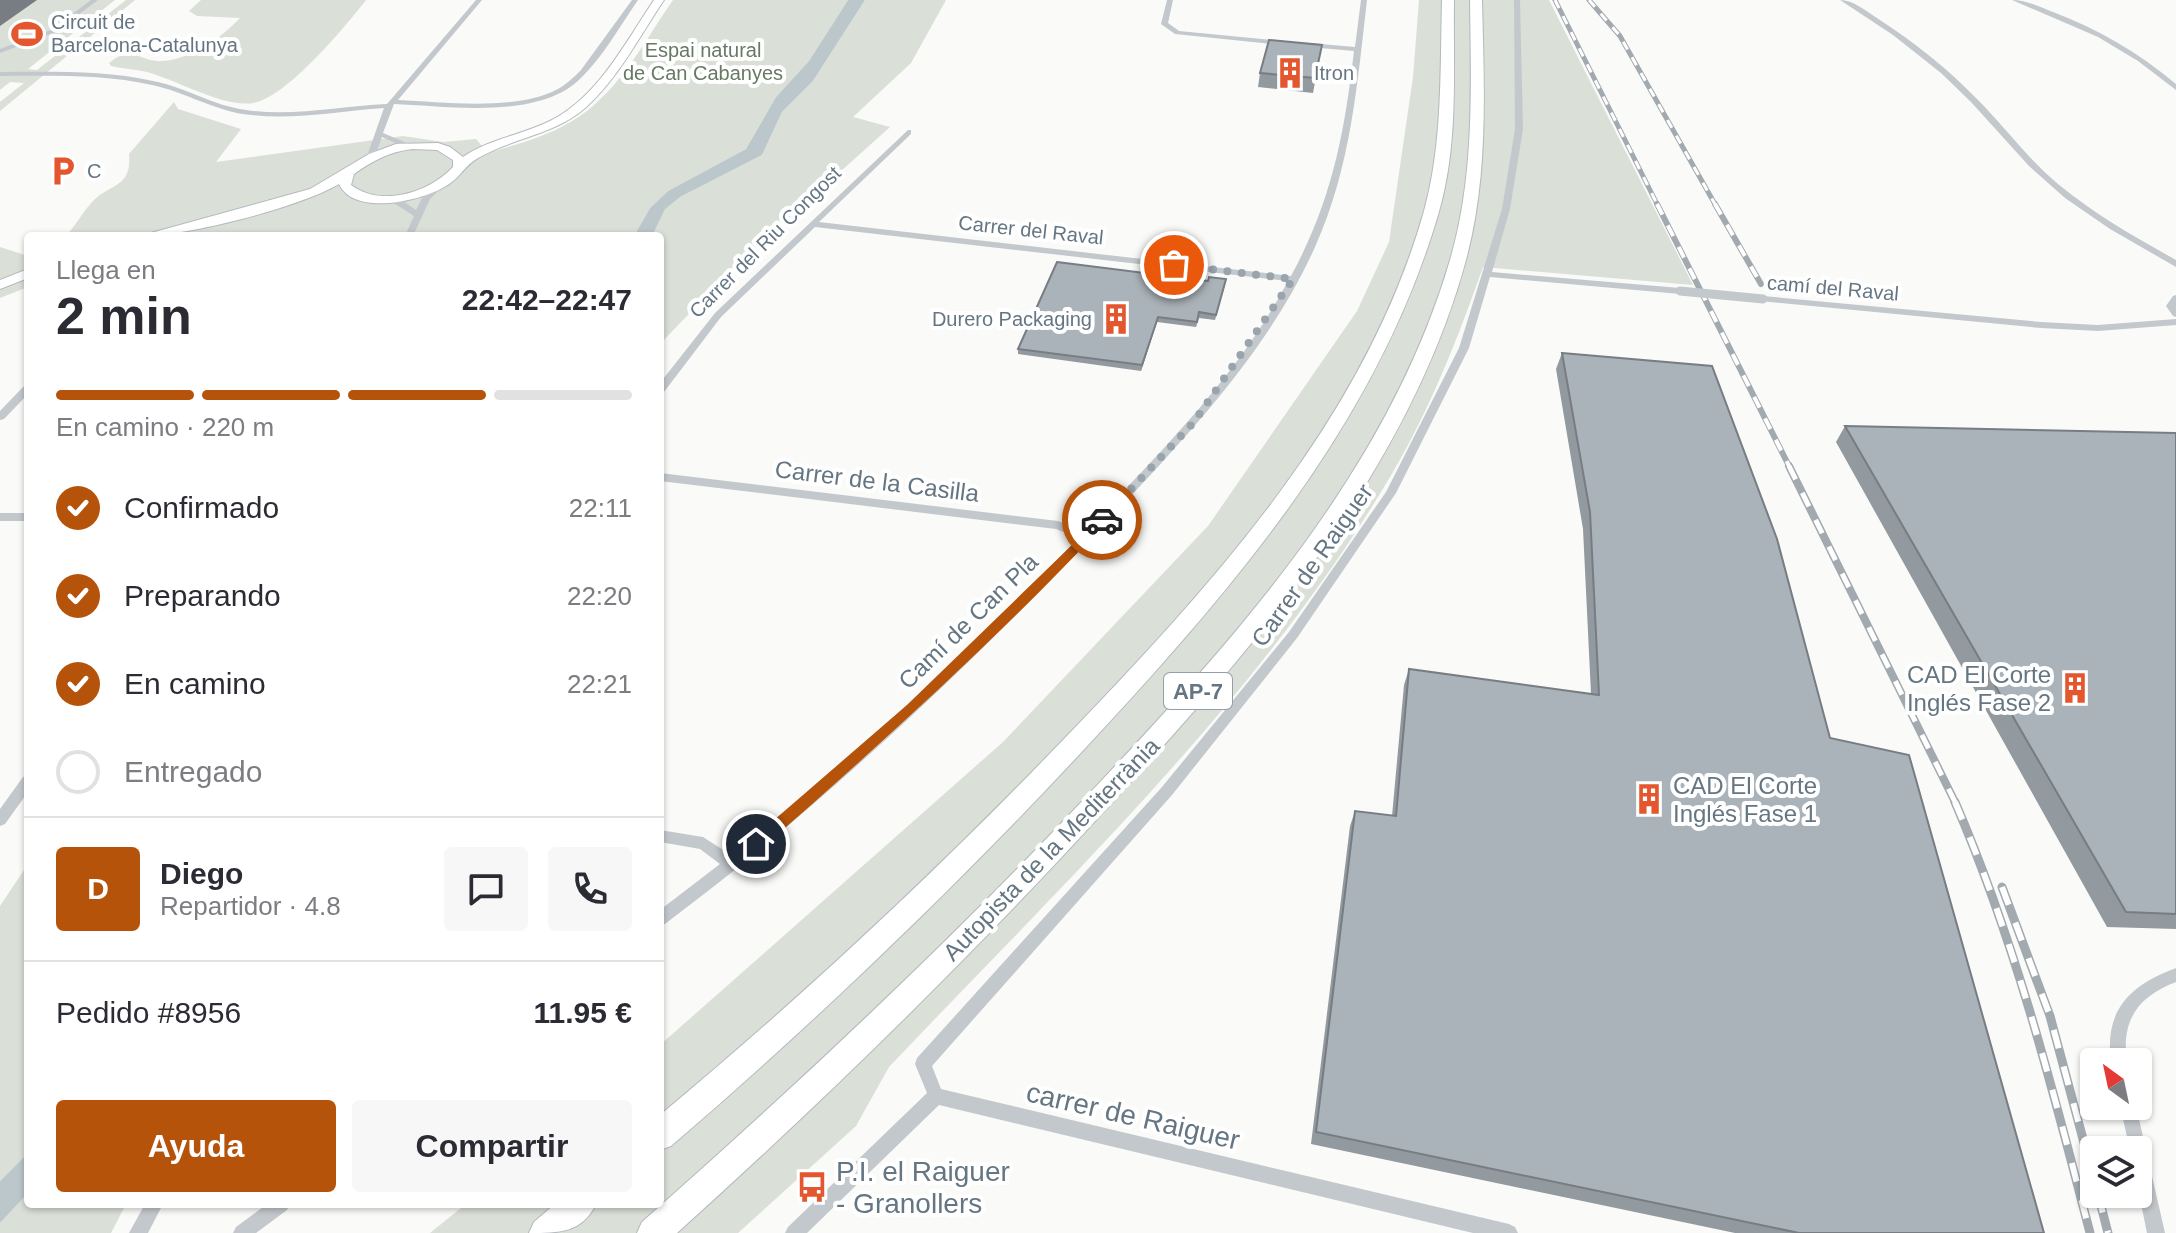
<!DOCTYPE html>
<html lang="es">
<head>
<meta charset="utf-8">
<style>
  :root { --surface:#fff; --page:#f7f7f7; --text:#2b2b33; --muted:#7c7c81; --line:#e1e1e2; --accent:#b45309 }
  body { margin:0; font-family:Helvetica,sans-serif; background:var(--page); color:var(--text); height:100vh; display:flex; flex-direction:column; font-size:30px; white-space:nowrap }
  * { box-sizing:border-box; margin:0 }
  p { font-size:26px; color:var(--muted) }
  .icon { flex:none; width:44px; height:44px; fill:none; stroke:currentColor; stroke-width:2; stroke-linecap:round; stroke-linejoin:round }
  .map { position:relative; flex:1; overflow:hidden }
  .details { position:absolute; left:24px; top:232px; width:640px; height:976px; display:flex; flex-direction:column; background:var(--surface); border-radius:8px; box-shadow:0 2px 6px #0004 }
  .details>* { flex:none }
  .needle { width:52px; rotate:327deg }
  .fabs { position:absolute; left:2080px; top:1048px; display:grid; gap:16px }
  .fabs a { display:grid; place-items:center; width:72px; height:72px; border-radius:8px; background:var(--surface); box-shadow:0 2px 6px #0004; font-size:40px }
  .pin { position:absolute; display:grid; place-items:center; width:68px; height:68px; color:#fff; margin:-34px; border:4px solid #fff; border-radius:50%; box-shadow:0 2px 8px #0007 }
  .courier { position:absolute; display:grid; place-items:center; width:80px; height:80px; margin:-40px; border:6px solid #b45309; border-radius:50%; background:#fff; color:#222; box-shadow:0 2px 10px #0007 }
  .summary em { font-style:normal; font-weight:800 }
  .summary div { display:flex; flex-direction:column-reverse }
  .summary { display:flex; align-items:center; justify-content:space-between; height:136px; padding:0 32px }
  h1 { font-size:52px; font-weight:800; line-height:60px }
  .bar { display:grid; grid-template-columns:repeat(4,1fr); gap:12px 8px; align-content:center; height:96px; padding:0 32px }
  .bar i { height:10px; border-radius:6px; background:var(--line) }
  .bar .selected { background:var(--accent) }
  .bar p { grid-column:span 4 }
  .line { display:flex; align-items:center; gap:20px; padding:0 32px; border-top:2px solid var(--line) }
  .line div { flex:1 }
  .round { display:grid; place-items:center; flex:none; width:84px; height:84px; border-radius:8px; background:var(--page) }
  ol { padding:0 32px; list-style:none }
  li { display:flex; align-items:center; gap:24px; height:88px }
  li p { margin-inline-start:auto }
  li .icon { padding:8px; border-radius:50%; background:var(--accent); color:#fff; stroke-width:4 }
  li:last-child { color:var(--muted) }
  li i { width:44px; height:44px; border:4px solid var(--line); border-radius:50% }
  .action { display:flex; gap:16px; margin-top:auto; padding:16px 32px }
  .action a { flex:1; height:92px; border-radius:8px; background:var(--accent); color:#fff; font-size:32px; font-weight:800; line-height:92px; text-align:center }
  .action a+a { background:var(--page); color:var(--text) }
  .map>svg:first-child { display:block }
</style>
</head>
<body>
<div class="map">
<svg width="2176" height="1233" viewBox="0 0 2176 1233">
  <rect width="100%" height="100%" fill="#fafaf8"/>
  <path fill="#dadfd7" d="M0 0H115L28 69 37 70 126 0H135L0 111V102L24 83 10 82 0 90Z
    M201 0H366C345 27 286 98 253 103 224 108 177 80 147 72 135 69 123 69 111 66L109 63C133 43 139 63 163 61 191 59 221 38 240 18L197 16 189 11Z
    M673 0H848L809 61 776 97 746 149 668 191 650 208 634 236H66C76 225 84 210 94 200 112 183 132 187 129 154L174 102 178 109 241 129 216 162 403 136 443 142 476 139 488 153C518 144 553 135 580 116 620 89 646 39 673 0Z
    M865 0H946L911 63 853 117 890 127 732 269 660 344V236H652L665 208 680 197 762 155 782 112 813 81Z
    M1419 0H1549L1693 285 1483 267C1458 338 1431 407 1393 472 1261 697 1067 879 889 1067L856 1126 738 1233H430L466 1204H660V1045L1003 742 1208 526 1357 311 1389 242 1413 77Z
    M0 247 28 256V287L0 298Z
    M28 864V1153L0 1181V906Z
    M28 1193V1204H126L111 1233H0V1223Z"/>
  <path fill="#bbc7cb" d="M848 0H865L813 81 782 112 762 155 680 197 665 209 652 236H634L650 208 668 191 746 149 776 97 809 61Z
    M28 1153V1193L0 1223V1181Z"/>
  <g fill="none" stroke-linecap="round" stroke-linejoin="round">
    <defs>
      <path id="secondary" d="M654 0H664C639 37 618 79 584 109 553 135 513 138 478 158 465 165 459 179 446 186 422 201 354 217 339 184 298 208 187 236 140 236L310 189 369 154 396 144 438 143 450 147 463 157C489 139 522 135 550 121 598 97 625 43 654 0ZM412 149 437 150 453 160V167C430 192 382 208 351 185L354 174C372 161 389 152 412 149Z
        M28 269V278L0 289V280Z"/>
      <path id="highway" d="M1442 0H1454C1453 71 1459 146 1438 215 1375 429 1226 597 1077 757 949 894 814 1023 671 1146L660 1150V1115C802 997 936 872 1064 739 1211 586 1365 420 1424 211 1443 143 1440 70 1442 0Z
        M1470 0H1482C1484 86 1489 175 1466 260 1408 473 1254 647 1108 807 972 956 827 1098 677 1233H637L642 1222C796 1086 946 946 1087 796 1234 640 1388 472 1450 260 1475 176 1471 86 1470 0Z
        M555 1204H596C582 1233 559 1233 529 1233L534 1222Z"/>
    </defs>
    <use href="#secondary" stroke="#b3babf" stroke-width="2"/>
    <use href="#highway" stroke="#b4b9bd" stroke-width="2"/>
    <path fill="#c3c8cc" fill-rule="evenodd" d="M91 0H98L55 32 0 53V49L51 30Z
      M476 0H482L398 100C443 102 515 111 556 90 566 85 574 77 581 70L632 0H638C620 26 603 57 580 79 538 120 448 106 394 104L383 133 414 146 407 148 382 137 375 156 371 158 367 156 384 108C340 111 295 120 251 115 216 112 186 92 152 85 102 74 51 76 0 76V72C51 72 103 70 153 81 185 87 214 106 246 110 293 117 340 106 387 104Z
      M1167 0H1173L1168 23 1179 31 1282 41 1285 43 1282 45 1175 34 1161 24Z
      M1361 0H1367C1357 86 1351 167 1315 247 1270 348 1190 433 1116 512 997 639 871 759 737 868 714 887 689 905 665 924L660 926V910L720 864 700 849 660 842V830L703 837 731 855C853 757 970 652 1078 538L1056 529 660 481V473L1058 521 1084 532C1158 455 1238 376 1288 281L815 227 721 317 664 392 660 393V383L715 313 908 130H911V134L819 222 1291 276C1332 200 1344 136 1354 51L1309 47 1306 45 1309 43 1355 47Z
      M1514 0H1520L1523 129 1510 209 1492 272 1680 288 1685 291 1680 294 1490 277 1469 348 1396 493 1297 638 1172 795 932 1066 941 1089 1509 1224 1515 1227 1518 1233H1473L939 1105 807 1233H785L788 1227 927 1093 915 1064 917 1058 1162 787 1289 632 1386 492 1459 348 1502 209 1515 129Z
      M1840 0C1853 0 1866 11 1877 18 1914 42 1948 69 1977 99 2005 127 2028 159 2058 184 2094 214 2135 237 2176 260V267L2110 229 2065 198 2029 166 1971 102 1941 73 1893 35Z
      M2012 0C2026 0 2040 7 2053 12 2098 29 2139 53 2176 84V90L2138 61 2098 37Z
      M437 183 444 185 430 199 413 236H405L414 216 397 205 381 199 385 197 403 201 416 210 423 196Z
      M2176 295V317L2173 316 2166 306 2173 296Z
      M1763 296 2041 322 2098 325 2176 319V325L2098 331 2041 328 1760 301 1758 299Z
      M28 385V394L4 419 0 420V411L24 386Z
      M0 513H28V521H0Z
      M28 775V792L5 824 0 826V809L23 777Z
      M2176 968V982C2137 997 2121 1021 2127 1062H2111C2104 1010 2130 985 2176 968Z
      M2120 1106H2136L2165 1233H2147L2138 1189V1150H2130Z
      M145 1204H163L148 1233H129Z
      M267 1204H290L287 1210 256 1233H233L236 1227Z"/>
    <use href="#secondary" fill="#fff" fill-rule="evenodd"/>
    <use href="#highway" fill="#fff" fill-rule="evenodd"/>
    <defs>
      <path id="rail-far3" d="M1555 0 1658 206
        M1589 0 1620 36 1716 206"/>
      <path id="rail-far2" d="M1657 204 1790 468
        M1715 204 1761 284"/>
      <path id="rail-far1" d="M1789 466 1956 804"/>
      <path id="rail" d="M1955 802C2015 941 2052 1086 2090 1233
        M2002 887 2050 1016 2094 1180
        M2098 1194 2108 1233"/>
    </defs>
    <use href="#rail-far3" stroke="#a2aab0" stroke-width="5"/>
    <use href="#rail-far2" stroke="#a2aab0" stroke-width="6"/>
    <use href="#rail-far1" stroke="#a2aab0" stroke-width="8"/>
    <use href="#rail" stroke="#a2aab0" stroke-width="9"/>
    <use href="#rail-far3" stroke="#fff" stroke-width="3" stroke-dasharray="9" stroke-linecap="butt"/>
    <use href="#rail-far2" stroke="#fff" stroke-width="4" stroke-dasharray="12" stroke-linecap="butt"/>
    <use href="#rail-far1" stroke="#fff" stroke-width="5" stroke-dasharray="15" stroke-linecap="butt"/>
    <use href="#rail" stroke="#fff" stroke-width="6" stroke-dasharray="19" stroke-linecap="butt"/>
    <path stroke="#c3c8cc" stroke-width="9" d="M1680 291 1763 299"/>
  </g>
  <path fill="#929a9f" d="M1322 45 1313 93 1258 87 1260 73Z
    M1225 285 1215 320 1199 318 1196 327 1157 322 1141 371 1018 354V349Z
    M1562 353 1830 738 2044 1233H1735L1311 1144 1350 826 1355 811 1392 816 1404 685 1409 669 1591 694 1583 529 1556 369Z
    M1845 426 2176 433V929L2107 927 1836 442Z"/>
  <path fill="#777d82" d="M0 0H37L0 26Z
    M1158 317 1157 322 1141 371 1142 365Z"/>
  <path fill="#aab3b9" stroke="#777d82" stroke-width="2" d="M1269 40 1322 45 1315 78 1260 73Z
    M1057 262 1208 281 1209 277 1226 279 1216 315 1199 312 1197 322 1158 317 1142 365 1018 349Z
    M1562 353 1712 366 1777 539 1830 738 1909 755 2044 1233H1799L1316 1132 1355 811 1396 816 1409 669 1599 695 1590 512Z
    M1845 426 2176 433V914L2126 912Z"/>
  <path fill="#b45309" d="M1102 516 1106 517V523C997 639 881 744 761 849H751V840L907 705Z"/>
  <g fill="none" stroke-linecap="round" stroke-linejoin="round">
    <path stroke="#99a4ac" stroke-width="8" stroke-dasharray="0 14.4" d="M1102 520 1194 422 1293 279 1174 265"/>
  </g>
  <defs>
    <symbol id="stadium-bare" viewBox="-9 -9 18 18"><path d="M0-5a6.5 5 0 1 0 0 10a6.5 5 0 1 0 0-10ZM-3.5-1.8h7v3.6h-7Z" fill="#e4572e" stroke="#fff" stroke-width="2.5" paint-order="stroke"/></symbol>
    <symbol id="building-bare" viewBox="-9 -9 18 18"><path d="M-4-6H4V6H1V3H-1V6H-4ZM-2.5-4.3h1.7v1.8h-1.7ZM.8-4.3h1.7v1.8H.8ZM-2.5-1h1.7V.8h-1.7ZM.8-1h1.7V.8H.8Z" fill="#e4572e" stroke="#fff" stroke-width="2.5" paint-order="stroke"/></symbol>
    <symbol id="parking-bare" viewBox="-9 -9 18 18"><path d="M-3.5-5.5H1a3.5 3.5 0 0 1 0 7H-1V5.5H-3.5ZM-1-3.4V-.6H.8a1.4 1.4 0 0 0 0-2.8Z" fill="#e4572e" stroke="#fff" stroke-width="2.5" paint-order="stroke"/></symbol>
    <symbol id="bus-bare" viewBox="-9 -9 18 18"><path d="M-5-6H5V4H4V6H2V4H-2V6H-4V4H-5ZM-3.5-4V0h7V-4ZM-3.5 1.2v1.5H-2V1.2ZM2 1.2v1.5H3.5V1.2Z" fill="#e4572e" stroke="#fff" stroke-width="2.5" paint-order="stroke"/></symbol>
  </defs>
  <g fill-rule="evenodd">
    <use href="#stadium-bare" x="5" y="12" width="44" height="44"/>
    <use href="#building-bare" x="1268" y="51" width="44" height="44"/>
    <use href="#parking-bare" x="41" y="149" width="44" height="44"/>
    <use href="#building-bare" x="1094" y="297" width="44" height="44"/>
    <use href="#building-bare" x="2053" y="666" width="44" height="44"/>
    <use href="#building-bare" x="1627" y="777" width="44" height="44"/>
    <use href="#bus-bare" x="790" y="1165" width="44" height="44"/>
  </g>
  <g text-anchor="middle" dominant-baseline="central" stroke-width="8" stroke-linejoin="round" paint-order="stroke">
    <g font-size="20" fill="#657683" stroke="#fff" text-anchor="start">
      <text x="51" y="22">Circuit de<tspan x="51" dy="23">Barcelona-Catalunya</tspan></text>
      <text x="1314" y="73">Itron</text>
      <text x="87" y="171">C</text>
      <text x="1092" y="319" text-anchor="end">Durero Packaging</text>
    </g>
    <g font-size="20" fill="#687a64" stroke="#fff">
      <text x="703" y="50">Espai natural<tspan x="703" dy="23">de Can Cabanyes</tspan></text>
    </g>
    <g font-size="20" fill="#657683" stroke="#fff">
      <text transform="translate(1031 230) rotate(6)">Carrer del Raval</text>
      <text transform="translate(765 242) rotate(-45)">Carrer del Riu Congost</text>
      <text transform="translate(1833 288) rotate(5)">camí del Raval</text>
    </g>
    <rect fill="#fff" stroke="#939fa8" stroke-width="2" x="1164" y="673" width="68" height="36" rx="6"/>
    <g font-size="22" font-weight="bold" fill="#657683">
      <text x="1198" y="691">AP-7</text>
    </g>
    <g font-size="24" fill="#657683" stroke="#fff">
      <text transform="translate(877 481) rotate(7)">Carrer de la Casilla</text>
      <text transform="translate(1312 565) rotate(-55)">Carrer de Raiguer</text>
      <text transform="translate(968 621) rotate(-44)">Camí de Can Pla</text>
      <text transform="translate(1051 849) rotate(-46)">Autopista de la Mediterrània</text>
    </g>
    <g font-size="24" fill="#657683" stroke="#fff" text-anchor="end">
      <text x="2051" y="674">CAD El Corte<tspan x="2051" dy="28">Inglés Fase 2</tspan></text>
      <text x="1673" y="785" text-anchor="start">CAD El Corte<tspan x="1673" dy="28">Inglés Fase 1</tspan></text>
    </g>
    <g font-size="28" fill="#657683" stroke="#fff">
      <text transform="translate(1133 1116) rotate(13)">carrer de Raiguer</text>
    </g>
    <g font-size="28" fill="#657683" stroke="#fff" text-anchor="start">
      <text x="836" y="1171">P.I. el Raiguer<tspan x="836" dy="32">- Granollers</tspan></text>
    </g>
  </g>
</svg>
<div class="fabs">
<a><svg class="needle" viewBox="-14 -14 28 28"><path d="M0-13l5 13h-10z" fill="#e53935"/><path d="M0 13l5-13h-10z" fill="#7c7c81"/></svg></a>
<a><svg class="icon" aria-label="layers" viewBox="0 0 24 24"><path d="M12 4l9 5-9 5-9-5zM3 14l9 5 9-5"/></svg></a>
</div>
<div class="pin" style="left:1174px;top:265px;background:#ea580c"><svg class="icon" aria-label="bag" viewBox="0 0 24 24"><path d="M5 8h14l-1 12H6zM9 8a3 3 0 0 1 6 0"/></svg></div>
<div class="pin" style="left:756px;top:844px;background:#1f2937"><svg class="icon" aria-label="home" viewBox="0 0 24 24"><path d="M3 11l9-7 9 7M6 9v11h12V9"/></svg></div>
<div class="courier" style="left:1102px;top:520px"><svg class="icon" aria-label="car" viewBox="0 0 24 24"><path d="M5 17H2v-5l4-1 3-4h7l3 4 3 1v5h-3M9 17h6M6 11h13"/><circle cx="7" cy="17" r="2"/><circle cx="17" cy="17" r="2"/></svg></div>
<section class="details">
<div class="summary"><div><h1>2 min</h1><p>Llega en</p></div><em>22:42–22:47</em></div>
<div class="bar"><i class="selected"></i><i class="selected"></i><i class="selected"></i><i></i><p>En camino · 220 m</p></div>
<ol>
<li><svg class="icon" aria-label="check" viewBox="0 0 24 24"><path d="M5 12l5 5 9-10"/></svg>Confirmado<p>22:11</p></li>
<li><svg class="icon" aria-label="check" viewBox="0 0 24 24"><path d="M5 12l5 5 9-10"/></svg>Preparando<p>22:20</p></li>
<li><svg class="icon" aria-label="check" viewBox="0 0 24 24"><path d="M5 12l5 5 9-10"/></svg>En camino<p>22:21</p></li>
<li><i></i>Entregado</li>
</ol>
<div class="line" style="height:144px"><b class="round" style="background:var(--accent);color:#fff">D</b><div><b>Diego</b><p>Repartidor · 4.8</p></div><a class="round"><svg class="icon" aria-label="chat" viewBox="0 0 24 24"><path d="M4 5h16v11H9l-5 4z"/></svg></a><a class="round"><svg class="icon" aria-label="phone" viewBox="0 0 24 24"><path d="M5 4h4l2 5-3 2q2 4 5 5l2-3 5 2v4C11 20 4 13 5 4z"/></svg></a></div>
<div class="line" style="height:104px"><div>Pedido #8956</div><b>11.95 €</b></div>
<div class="action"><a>Ayuda</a><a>Compartir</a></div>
</section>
</div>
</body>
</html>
